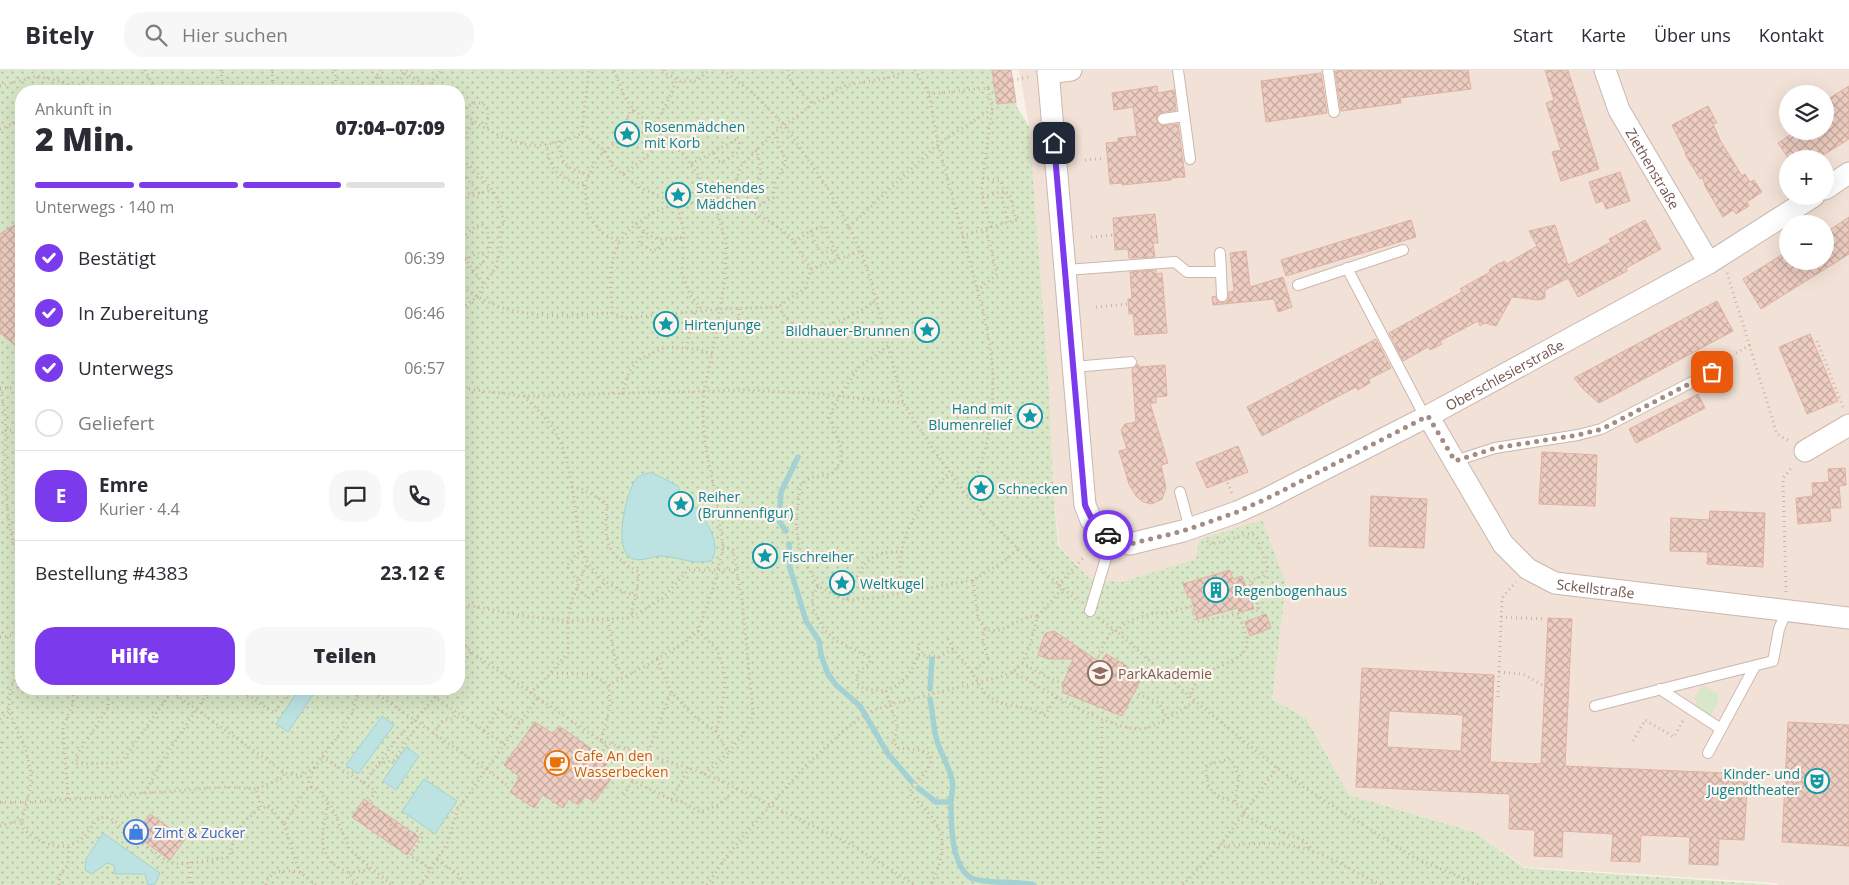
<!DOCTYPE html>
<html lang="de">
<head>
<meta charset="utf-8">
<style>
  :root { --surface:#fff; --page:#f7f7f7; --text:#2b2b33; --muted:#7c7c81; --line:#e1e1e2; --accent:#7c3aed }
  body { margin:0; font-family:"Open Sans",sans-serif; background:var(--page); color:var(--text); height:100vh; display:flex; flex-direction:column; font-size:19px; white-space:nowrap }
  * { box-sizing:border-box; margin:0 }
  p { font-size:16px; color:var(--muted) }
  .icon { flex:none; width:28px; height:28px; fill:none; stroke:currentColor; stroke-width:2; stroke-linecap:round; stroke-linejoin:round }
  .map { position:relative; flex:1; overflow:hidden }
  .sheet { position:absolute; left:15px; top:15px; width:450px; height:610px; display:flex; flex-direction:column; background:var(--surface); border-radius:20px; box-shadow:0 5px 20px #0002 }
  .sheet>* { flex:none }
  .controls { position:absolute; left:1779px; top:15px; display:grid; gap:10px }
  .controls a { display:grid; place-items:center; width:55px; height:55px; border-radius:50%; background:var(--surface); box-shadow:0 5px 20px #0002; font-size:25px }
  .pin { position:absolute; display:grid; place-items:center; width:42px; height:42px; color:#fff; margin:-21px; border-radius:10px; box-shadow:0 2px 8px #0006 }
  .courier { position:absolute; display:grid; place-items:center; width:50px; height:50px; margin:-25px; border:4px solid #7c3aed; border-radius:50%; background:#fff; color:#222; box-shadow:0 1px 6px #0007 }
  .overview em { font-style:normal; font-weight:800 }
  .overview div { display:flex; flex-direction:column-reverse }
  .overview { display:flex; align-items:center; justify-content:space-between; height:85px; padding:0 20px }
  h1 { font-size:32px; font-weight:800; line-height:38px }
  .bar { display:grid; grid-template-columns:repeat(4,1fr); gap:8px 5px; align-content:center; height:60px; padding:0 20px }
  .bar i { height:6px; border-radius:4px; background:var(--line) }
  .bar .selected { background:var(--accent) }
  .bar p { grid-column:span 4 }
  .line { display:flex; align-items:center; gap:12px; padding:0 20px; border-top:1px solid var(--line) }
  .line div { flex:1 }
  .round { display:grid; place-items:center; flex:none; width:52px; height:52px; border-radius:20px; background:var(--page) }
  ol { padding:0 20px; list-style:none }
  li { display:flex; align-items:center; gap:15px; height:55px }
  li p { margin-inline-start:auto }
  li .icon { padding:5px; border-radius:50%; background:var(--accent); color:#fff; stroke-width:4 }
  li:last-child { color:var(--muted) }
  li i { width:28px; height:28px; border:2px solid var(--line); border-radius:50% }
  .primary-button { display:flex; gap:10px; margin-top:auto; padding:10px 20px }
  .primary-button a { flex:1; height:58px; border-radius:20px; background:var(--accent); color:#fff; font-size:20px; font-weight:800; line-height:58px; text-align:center }
  .primary-button a+a { background:var(--page); color:var(--text) }
  header { display:flex; align-items:center; gap:30px; box-sizing:border-box; height:70px; padding:0 25px; background:var(--surface); border-bottom:1px solid var(--line) }
  header strong { font-size:24px }
  nav { display:flex; gap:28px; margin-inline-start:auto; font-size:18px }
  .search { width:350px; height:45px; background:var(--page); display:flex; align-items:center; gap:12px; box-sizing:border-box; padding:0 18px; border-radius:20px; color:var(--muted); font-size:19px }
  .map>svg:first-child { display:block }
</style>
</head>
<body>
<header>
<strong>Bitely</strong>
<div class="search"><svg class="icon" aria-label="search" viewBox="0 0 24 24"><circle cx="10" cy="10" r="6"/><path d="M15 15l6 6"/></svg>Hier suchen</div>
<nav><a>Start</a><a>Karte</a><a>Über uns</a><a>Kontakt</a></nav>
</header>
<div class="map">
<svg width="1849" height="815" viewBox="0 0 1849 815">
  <defs>
    <pattern id="park-dots" width="8" height="8" patternUnits="userSpaceOnUse" patternTransform="scale(1.25)"><rect width="8" height="8" fill="#d8e7c7"/><path d="M2 2h.1M6 6h.1" fill="none" stroke="#b4bea4" stroke-width="1.8" stroke-linecap="round"/></pattern>
    <pattern id="building-cross-hatch" width="8" height="8" patternUnits="userSpaceOnUse" patternTransform="scale(1.25)"><rect width="8" height="8" fill="#edcdc1"/><path d="M0 0l8 8M0 8l8-8" fill="none" stroke="#c4a99f"/></pattern>
  </defs>
  <rect width="100%" height="100%" fill="#faf0e7"/>
  <path fill="#f1e1d6" fill-rule="evenodd" d="M1019 0H1849V815H1779L1775 813 1525 797 1474 762 1349 725 1306 648 1272 629 1286 514 1199 470 1197 489 1122 512 1090 509 1059 476 1053 415 1049 324 1029 56ZM1788 24H1825V61H1788ZM1788 89H1825V126H1788ZM1788 154H1825V191H1788Z"/>
  <path fill="#d8e7c7" d="M1703 615 1718 624V633L1710 646 1695 637 1698 632 1693 629Z"/>
  <path fill="url(#park-dots)" fill-rule="evenodd" d="M0 0H1011L1017 37 1029 56 1049 320 1053 415 1058 476 1090 509 1122 512 1196 489 1199 470 1262 450 1286 514 1272 629 1306 648 1349 725 1474 762 1525 798 1777 815H0ZM21 21H459V619H21Z"/>
  <path fill="#bde2e2" stroke="#a4d2d3" d="M647 403H653L678 416C680 427 693 434 700 443 710 456 721 476 711 491 691 495 681 487 661 486 652 486 640 493 631 488 613 479 626 426 634 412 637 407 642 405 647 403Z
    M299 619H317L288 662 276 654Z
    M382 646 394 655 358 704 346 695Z
    M406 677 419 686 396 720 383 711Z
    M424 709 457 731 435 764 402 741Z
    M103 763 160 803 155 814 148 815 145 804H115L114 795 107 793 92 804 85 800 86 789Z"/>
  <g fill="none" stroke-linecap="round" stroke-linejoin="round">
    <path stroke="#a4d2d3" stroke-width="5.5" d="M786 461 779 451 781 422 798 387
      M789 474 790 498 806 551 819 571 821 585 828 604 836 615 860 636 888 684 912 712
      M930 619 932 589
      M930 629C933 643 933 657 937 671 941 684 949 696 952 710 954 717 951 725 951 733 951 754 951 795 971 808 990 815 1013 810 1034 815
      M918 718 936 732H951"/>
  </g>
  <path fill="url(#building-cross-hatch)" stroke="#dfb2a3" fill-rule="evenodd" d="M992 0H1011L1016 32 997 34Z
    M1343 0H1468L1471 19 1400 28 1401 33 1341 41 1335 1Z
    M1545 0H1568L1599 99 1561 111 1552 82 1561 80 1546 33 1554 30Z
    M1321 3 1327 43 1266 52 1261 11Z
    M1157 16 1158 23 1174 20 1176 40 1159 43 1156 49 1161 56 1178 54 1185 107 1171 108V110L1122 115V113L1110 114 1106 73 1118 72V68L1137 66 1133 37 1114 40 1112 23Z
    M1849 16V69L1817 89H1789L1778 73 1796 61H1825V31Z
    M1708 36 1717 53 1713 54 1720 70 1742 106 1745 104 1750 112 1754 110 1762 122 1747 132 1749 136 1736 144 1733 140 1723 147 1705 116 1703 108 1700 109 1685 84 1686 83 1672 55Z
    M1620 102 1630 131 1606 139 1603 131 1596 133 1589 112Z
    M1155 144 1158 173H1153L1155 187 1129 188 1128 179 1115 180 1113 148Z
    M1849 147V184L1761 239 1743 209 1788 181V191H1825V163Z
    M1411 150 1416 167 1286 206 1281 190Z
    M1645 150 1661 179 1626 198 1627 201 1578 227 1568 208 1545 220V228L1539 230 1512 227 1496 256 1485 253 1480 256 1478 251 1440 271 1442 274 1430 280 1428 277 1403 291 1389 263 1462 222 1460 219 1490 202 1489 200 1496 195 1505 191 1506 194 1537 176 1529 161 1555 155 1568 195 1611 172 1609 169Z
    M21 151V280L0 263V164Z
    M1246 181 1250 217 1283 207 1292 237 1278 242 1274 229 1213 235 1212 227 1215 226 1218 232 1223 233 1228 230 1229 222 1234 221 1230 183Z
    M1156 200V204L1162 203 1167 263 1135 265 1133 243 1129 244 1128 229H1132L1130 202Z
    M1717 231 1733 261 1599 333 1584 320 1574 308Z
    M1810 264 1838 331 1807 344 1779 277Z
    M1376 269 1391 298 1369 309 1370 313 1358 320 1356 317 1262 366 1247 337Z
    M1138 294 1139 297 1165 295 1167 326 1156 327V333H1150L1168 393 1161 395 1166 418 1162 429 1152 434 1143 432 1136 426 1129 414 1119 381 1127 379 1121 360 1125 354 1136 352 1132 299Z
    M1698 324 1705 338 1636 373 1629 359Z
    M1238 376 1248 402 1207 418 1196 393Z
    M1542 382 1597 385 1595 436 1539 434Z
    M1845 398 1846 415 1839 416 1841 438H1830L1831 451 1798 454 1796 428 1813 426 1812 413 1829 412 1828 399Z
    M1371 426 1427 429 1424 478 1369 476Z
    M1710 441 1765 443 1763 497 1707 494 1708 482 1670 481 1671 448 1709 450Z
    M1230 500 1233 509 1242 506 1254 539 1239 542 1238 538 1197 549 1191 527H1188L1183 514Z
    M1266 544 1271 558 1250 566 1245 552Z
    M1548 548 1572 549 1565 696 1748 704 1744 770 1719 769 1718 795 1689 794 1690 767 1641 765 1640 792 1611 791 1613 764 1563 761 1562 787 1534 786 1535 760 1509 759 1510 724 1356 717 1362 598 1494 605 1490 692 1541 694ZM1389 641 1463 645 1461 681 1387 677Z
    M1054 561 1101 593 1106 584 1127 596 1124 600 1141 609 1122 646 1064 623 1062 616 1073 589H1048L1038 585 1044 566 1046 563Z
    M535 652 553 664 559 656 609 691 601 702 611 709 594 732 585 726 579 735 569 729 563 738 543 725 534 738 510 722 520 707 504 695Z
    M1788 652 1849 655V776L1782 772Z
    M364 729 419 767 407 785 352 747Z
    M150 744 185 769 170 790 135 765Z"/>
  <g fill="none" stroke-linecap="round" stroke-linejoin="round">
    <defs>
      <path id="lane" d="M1178 0 1190 89
        M1328 0 1334 42
        M1163 49 1184 46
        M1347 198 1425 347
        M1066 200 1175 192 1187 202H1221L1220 183
        M1221 202 1222 226
        M1298 215 1403 180
        M1074 297 1131 292
        M1455 391 1495 378 1578 365 1601 359 1727 294
        M1180 422 1190 459
        M1090 541 1112 468
        M1660 619 1721 659
        M1595 636 1773 591 1779 559 1787 540
        M1708 683 1755 596"/>
      <g id="street">
        <path id="s1" d="M1048 0 1085 435 1091 450 1100 460 1112 468 1130 474 1183 461 1237 442 1268 428 1428 346 1709 193 1814 126"/>
        <path id="s2" d="M1605 0 1619 40 1709 193"/>
        <path d="M1048 3 1071 0"/>
        <path d="M1825 119 1849 103"/>
        <path id="s3" d="M1428 346 1503 474 1528 499 1555 513 1849 548"/>
        <path d="M1805 381 1849 355"/>
      </g>
    </defs>
    <use href="#lane" stroke="#cbb7ae" stroke-width="12"/>
    <use href="#street" stroke="#cbb7ae" stroke-width="23"/>
    <path stroke="#d2b0a4" stroke-width="3" stroke-dasharray="1 4" stroke-linecap="butt" d="M145 0 156 21
      M221 0 222 16 246 17 252 21
      M272 0 273 21
      M335 0 336 21
      M401 0 434 21
      M664 0V2L680 11H697L709 0
      M723 0 754 24 784 55 827 117 845 150 861 181 872 214 903 333 933 379 965 423 992 453 1018 479 1079 532
      M788 0 791 12 813 34 830 25 843 16 892 7 907 0
      M915 0 929 24 938 74 983 240 990 276 993 305 992 351 984 383 977 404 965 423
      M0 16 37 6 61 11 75 18V21
      M75 18 88 9
      M201 21 222 16 219 21
      M368 21 377 5
      M378 21 383 10 377 5 380 0
      M392 21 407 0
      M423 21 442 0
      M929 24 988 18 1013 10 1029 7
      M459 40C477 55 505 71 529 75 544 77 568 71 582 63L589 0
      M462 42C478 23 495 36 485 57
      M653 57 667 33 677 9
      M0 59 21 50
      M582 63 605 81 613 97 641 118 677 134H715L726 172 725 210 712 284 704 321 703 345 705 374 717 433 723 477 715 513 698 561 684 573 642 598 609 615
      M627 64 629 66 631 60 626 47 630 46 629 42 634 40
      M558 71C562 96 566 98 589 105
      M459 76 474 51
      M757 79 761 101 755 133 760 135 773 128 775 113 786 92 774 63
      M459 87C473 99 491 113 498 131 501 138 502 146 505 154L500 155 501 177 496 196 477 227 459 240
      M1085 90 1105 88
      M691 94 735 70 739 73C741 84 731 87 722 92L718 91 713 82
      M459 97 464 91
      M459 100 480 124
      M624 104 645 88 663 67
      M983 108 1001 111 1004 121 1002 128 1008 152
      M585 116C594 88 603 79 629 66
      M459 120 474 125 491 120
      M983 127 1004 121
      M730 129 741 96 774 63 813 34
      M636 153C653 171 660 172 684 167
      M849 157 938 74 992 39
      M991 157 1016 150 1010 125 1004 121
      M810 161 820 182 824 183 835 179
      M644 162 639 173 652 181 660 178 664 171
      M962 166 991 157 981 122 992 39 988 18
      M1091 167 1114 165
      M619 172C634 153 652 140 677 134L684 161 682 203 690 225 703 240
      M795 172 810 161 824 156 839 189
      M465 190 478 183 488 186
      M811 199 861 181
      M472 201C491 188 493 179 486 157L481 154C445 170 469 196 485 215
      M1727 203 1777 364 1791 372
      M459 214C507 252 555 246 612 243 611 216 607 198 619 172L601 162 587 143 585 116C558 107 551 103 546 74
      M977 221 997 204 986 159
      M778 237C781 241 784 246 788 250 811 270 857 245 876 230
      M1096 237 1128 234
      M739 239V260
      M612 243 626 248 720 239 778 237 805 218 811 199 790 166 772 153 730 129 715 134 712 124 684 85 634 40 625 28 614 0
      M1817 271 1843 337
      M888 276 858 298 839 327 829 347 841 377V391L832 404 812 407 800 415 796 458 801 484 818 516 845 530 875 528 973 510 1003 492 1018 479
      M686 278 695 242
      M1736 283 1750 275
      M0 318H21
      M459 318 523 326 746 320 811 323 903 333
      M0 320C9 345 4 376 5 403 6 434 8 464 21 493
      M622 324 629 302 638 290 665 277 696 279 712 284
      M524 326C534 337 547 348 555 361 575 398 573 442 582 482L576 484 567 496 579 513
      M992 338 1026 348
      M5 361 21 359
      M1226 408 1232 424
      M572 417 582 419 607 433C604 471 604 483 639 502L636 526
      M1207 471 1209 475 1248 464 1253 465 1257 469 1268 498 1264 506 1249 511 1260 540 1254 541
      M723 477 733 480 742 529 753 644 744 663 728 683
      M582 482C593 506 611 518 636 526L630 548
      M973 510 978 548 985 559C1006 566 1016 546 1038 546
      M1058 515 1083 488
      M818 516 812 528 814 541 824 560 837 571 869 587 870 593 857 603V613L864 619 886 621 897 656 894 672 898 678C906 679 915 679 923 681 944 687 917 712 910 719L911 725C920 734 930 743 937 755 947 772 940 800 930 815
      M577 519 589 528 606 512
      M904 522C903 516 901 510 900 503 898 463 923 429 950 402
      M1786 522 1783 408 1793 396
      M847 530C860 500 864 480 902 482
      M459 535 461 534 525 546 568 551 630 548 663 528 688 500H737
      M1501 547 1545 549
      M1099 548 1116 561 1195 631 1277 698 1308 720 1417 789 1479 815
      M608 550 616 594 625 606
      M698 561C704 567 713 574 717 581 731 607 723 634 716 661L728 683 705 704
      M1116 561 1129 551 1154 543H1167L1192 536 1196 552 1238 544C1241 553 1247 564 1247 574 1247 590 1213 596 1202 606 1196 611 1193 619 1189 625
      M0 567 21 564
      M459 568 471 582 601 671 689 698 722 711 850 774 915 815
      M948 569 953 579 967 595 984 622 993 629 999 633 1031 639 1045 645 1057 626
      M919 585 939 587 953 579
      M1104 588 1098 585 1113 558
      M657 589 671 622 696 648 716 661
      M1022 593 1051 609 1063 613
      M459 600 471 582
      M551 602 568 583V551L571 532 587 493
      M972 602 988 589 983 570 985 559
      M1013 602C1044 619 1108 660 1141 659 1153 659 1184 638 1195 631
      M1499 602 1523 604 1544 616
      M21 603 16 606 10 620 9 641 26 680 31 703 30 719 21 755C27 764 36 769 45 773 88 788 89 745 106 747 115 749 120 757 127 762 136 769 163 790 172 793 181 796 218 789 229 787 237 760 237 755 261 738
      M109 619 108 638 77 685 76 694 121 693 172 621
      M168 619 285 703 301 706 314 698 309 712 311 717 305 721 284 754 269 736 261 738 256 719 283 708 285 703
      M239 619 274 643 291 619
      M365 619 374 622 487 700 508 716
      M886 621C906 612 919 595 919 573
      M1134 622 1159 633 1167 648
      M530 623 551 603 591 604 609 615 610 637 601 671
      M434 627 505 675
      M1498 627 1502 528 1516 512
      M0 649 9 641
      M484 661 499 639 520 653
      M433 664 443 650 453 649 457 642
      M1633 671 1645 650 1674 667 1684 649
      M0 672V680
      M601 685 607 673
      M322 687 364 713 398 668 443 619
      M379 694 394 690 419 654
      M314 698 339 665 353 641 358 619
      M632 710C645 718 658 722 671 730L689 698
      M364 713 376 721 365 738 411 768 416 760 423 765 410 786 431 799
      M311 717 320 722 328 732 323 761V778L331 793 349 803 357 815
      M145 723 161 693 210 619
      M624 725 647 685 671 622
      M68 729 63 657 73 634V619
      M671 730 681 731 700 742 718 735 738 718
      M1235 731 1239 706 1231 689 1206 695C1205 732 1224 723 1246 740
      M0 732H28L109 727 145 723 227 717 256 719
      M328 732 333 739 350 780 392 815
      M1243 744 1262 754 1305 771 1313 780
      M284 754 294 786 300 802 316 815
      M0 756 22 750
      M1219 777C1250 773 1285 770 1315 782 1339 791 1359 805 1382 815
      M437 790 458 804 465 815
      M190 792V815
      M1099 798 1102 649
      M349 803 372 799
      M59 815 60 805 68 794 69 777
      M266 815C270 797 286 801 300 802
      M420 815 447 774 458 739 537 629
      M707 815 730 782 804 697 843 661 858 650 872 641 891 634 1000 607 1013 602 1022 593 1029 578 1038 546 1062 519
      M1183 815 1219 777 1277 698"/>
    <use href="#lane" stroke="#fff" stroke-width="10"/>
    <use href="#street" stroke="#fff" stroke-width="21"/>
  </g>
  <g fill="none" stroke-linecap="round" stroke-linejoin="round">
    <path stroke="#a28c84" stroke-width="5" stroke-dasharray="0 9" d="M1108 465 1130 474 1183 461 1237 442 1268 428 1428 346 1455 391 1495 378 1578 365 1602 359 1712 302"/>
    <path stroke="#7c3aed" stroke-width="6" d="M1054 73 1085 435C1091 449 1096 457 1108 465"/>
  </g>
  <defs>
    <symbol id="sight-ring" viewBox="-11 -11 22 22"><circle r="9.5" fill="#fdf5ed" stroke="#0f9aa8" stroke-width="1.5"/><path d="M0-6L1.8-2.2L6-1.7L2.9 1.2L3.7 5.4L0 3.3L-3.7 5.4L-2.9 1.2L-6-1.7L-1.8-2.2Z" fill="#0f9aa8"/></symbol>
    <symbol id="building-ring" viewBox="-11 -11 22 22"><circle r="9.5" fill="#fdf5ed" stroke="#0f9aa8" stroke-width="1.5"/><path d="M-4-6H4V6H1V3H-1V6H-4ZM-2.5-4.3h1.7v1.8h-1.7ZM.8-4.3h1.7v1.8H.8ZM-2.5-1h1.7V.8h-1.7ZM.8-1h1.7V.8H.8Z" fill="#0f9aa8"/></symbol>
    <symbol id="school-ring" viewBox="-11 -11 22 22"><circle r="9.5" fill="#fdf5ed" stroke="#8d6e63" stroke-width="1.5"/><path d="M0-5L7-2L0 1L-7-2ZM-4 1L0 2.5L4 1V4Q0 6-4 4Z" fill="#8d6e63"/></symbol>
    <symbol id="cafe-ring" viewBox="-11 -11 22 22"><circle r="9.5" fill="#fdf5ed" stroke="#e8710a" stroke-width="1.5"/><path d="M-5.5-4.5H6V0H3Q3 3.5 0 3.5H-2.5Q-5.5 3.5-5.5 0ZM3-3.2v2h1.7v-2ZM-6 4.5H4V6H-6Z" fill="#e8710a"/></symbol>
    <symbol id="theatre-ring" viewBox="-11 -11 22 22"><circle r="9.5" fill="#fdf5ed" stroke="#0f9aa8" stroke-width="1.5"/><path d="M-5-5.5Q0-4 5-5.5V0Q5 5 0 6Q-5 5-5 0ZM-3.3-2.5H-1v1.5H-3.3ZM1-2.5H3.3v1.5H1ZM-2.8 1Q0 5.5 2.8 1Z" fill="#0f9aa8"/></symbol>
    <symbol id="shop-ring" viewBox="-11 -11 22 22"><circle r="9.5" fill="#fdf5ed" stroke="#3f7fe0" stroke-width="1.5"/><path d="M-5-2.5h2.3a2.7 3.5 0 0 1 5.4 0H5L5.5 6h-11ZM-1.5-2.5h3a1.5 2.3 0 0 0-3 0Z" fill="#3f7fe0"/></symbol>
  </defs>
  <g fill-rule="evenodd">
    <use href="#sight-ring" x="613" y="50" width="28" height="28"/>
    <use href="#sight-ring" x="664" y="111" width="28" height="28"/>
    <use href="#sight-ring" x="652" y="240" width="28" height="28"/>
    <use href="#sight-ring" x="913" y="246" width="28" height="28"/>
    <use href="#sight-ring" x="1016" y="332" width="28" height="28"/>
    <use href="#sight-ring" x="967" y="404" width="28" height="28"/>
    <use href="#sight-ring" x="667" y="420" width="28" height="28"/>
    <use href="#sight-ring" x="751" y="472" width="28" height="28"/>
    <use href="#sight-ring" x="828" y="499" width="28" height="28"/>
    <use href="#building-ring" x="1202" y="506" width="28" height="28"/>
    <use href="#school-ring" x="1086" y="589" width="28" height="28"/>
    <use href="#cafe-ring" x="543" y="679" width="28" height="28"/>
    <use href="#theatre-ring" x="1803" y="697" width="28" height="28"/>
    <use href="#shop-ring" x="122" y="748" width="28" height="28"/>
  </g>
  <g text-anchor="middle" dominant-baseline="central" stroke-width="4.5" stroke-linejoin="round" paint-order="stroke">
    <g font-size="14" fill="#0d838f" stroke="#fdf5ed" text-anchor="start">
      <text x="644" y="56">Rosenmädchen<tspan x="644" dy="16">mit Korb</tspan></text>
      <text x="696" y="117">Stehendes<tspan x="696" dy="16">Mädchen</tspan></text>
      <text x="684" y="254">Hirtenjunge</text>
      <text x="910" y="260" text-anchor="end">Bildhauer-Brunnen</text>
      <text x="1012" y="338" text-anchor="end">Hand mit<tspan x="1012" dy="16">Blumenrelief</tspan></text>
      <text x="998" y="418">Schnecken</text>
      <text x="698" y="426">Reiher<tspan x="698" dy="16">(Brunnenfigur)</tspan></text>
      <text x="782" y="486">Fischreiher</text>
      <text x="860" y="513">Weltkugel</text>
      <text x="1234" y="520">Regenbogenhaus</text>
      <text x="1800" y="703" text-anchor="end">Kinder- und<tspan x="1800" dy="16">Jugendtheater</tspan></text>
    </g>
    <g font-size="14" fill="#72564e" stroke="#fdf5ed">
      <text stroke="none"><textPath href="#s2" startOffset="110">Ziethenstraße</textPath></text>
      <text stroke="none"><textPath href="#s1" startOffset="912">Oberschlesierstraße</textPath></text>
      <text stroke="none"><textPath href="#s3" startOffset="255">Sckellstraße</textPath></text>
    </g>
    <g font-size="14" fill="#785e54" stroke="#fdf5ed" text-anchor="start">
      <text x="1118" y="603">ParkAkademie</text>
    </g>
    <g font-size="14" fill="#c56008" stroke="#fdf5ed" text-anchor="start">
      <text x="574" y="685">Cafe An den<tspan x="574" dy="16">Wasserbecken</tspan></text>
    </g>
    <g font-size="14" fill="#366cbe" stroke="#fdf5ed" text-anchor="start">
      <text x="154" y="762">Zimt &amp; Zucker</text>
    </g>
  </g>
</svg>
<div class="controls">
<a><svg class="icon" aria-label="layers" viewBox="0 0 24 24"><path d="M12 4l9 5-9 5-9-5zM3 14l9 5 9-5"/></svg></a>
<a>+</a>
<a>−</a>
</div>
<div class="pin" style="left:1712px;top:302px;background:#ea580c"><svg class="icon" aria-label="bag" viewBox="0 0 24 24"><path d="M5 8h14l-1 12H6zM9 8a3 3 0 0 1 6 0"/></svg></div>
<div class="pin" style="left:1054px;top:73px;background:#1f2937"><svg class="icon" aria-label="home" viewBox="0 0 24 24"><path d="M3 11l9-7 9 7M6 9v11h12V9"/></svg></div>
<div class="courier" style="left:1108px;top:465px"><svg class="icon" aria-label="car" viewBox="0 0 24 24"><path d="M5 17H2v-5l4-1 3-4h7l3 4 3 1v5h-3M9 17h6M6 11h13"/><circle cx="7" cy="17" r="2"/><circle cx="17" cy="17" r="2"/></svg></div>
<section class="sheet">
<div class="overview"><div><h1>2 Min.</h1><p>Ankunft in</p></div><em>07:04–07:09</em></div>
<div class="bar"><i class="selected"></i><i class="selected"></i><i class="selected"></i><i></i><p>Unterwegs · 140 m</p></div>
<ol>
<li><svg class="icon" aria-label="check" viewBox="0 0 24 24"><path d="M5 12l5 5 9-10"/></svg>Bestätigt<p>06:39</p></li>
<li><svg class="icon" aria-label="check" viewBox="0 0 24 24"><path d="M5 12l5 5 9-10"/></svg>In Zubereitung<p>06:46</p></li>
<li><svg class="icon" aria-label="check" viewBox="0 0 24 24"><path d="M5 12l5 5 9-10"/></svg>Unterwegs<p>06:57</p></li>
<li><i></i>Geliefert</li>
</ol>
<div class="line" style="height:90px"><b class="round" style="background:var(--accent);color:#fff">E</b><div><b>Emre</b><p>Kurier · 4.4</p></div><a class="round"><svg class="icon" aria-label="chat" viewBox="0 0 24 24"><path d="M4 5h16v11H9l-5 4z"/></svg></a><a class="round"><svg class="icon" aria-label="phone" viewBox="0 0 24 24"><path d="M5 4h4l2 5-3 2q2 4 5 5l2-3 5 2v4C11 20 4 13 5 4z"/></svg></a></div>
<div class="line" style="height:65px"><div>Bestellung #4383</div><b>23.12 €</b></div>
<div class="primary-button"><a>Hilfe</a><a>Teilen</a></div>
</section>
</div>
</body>
</html>
